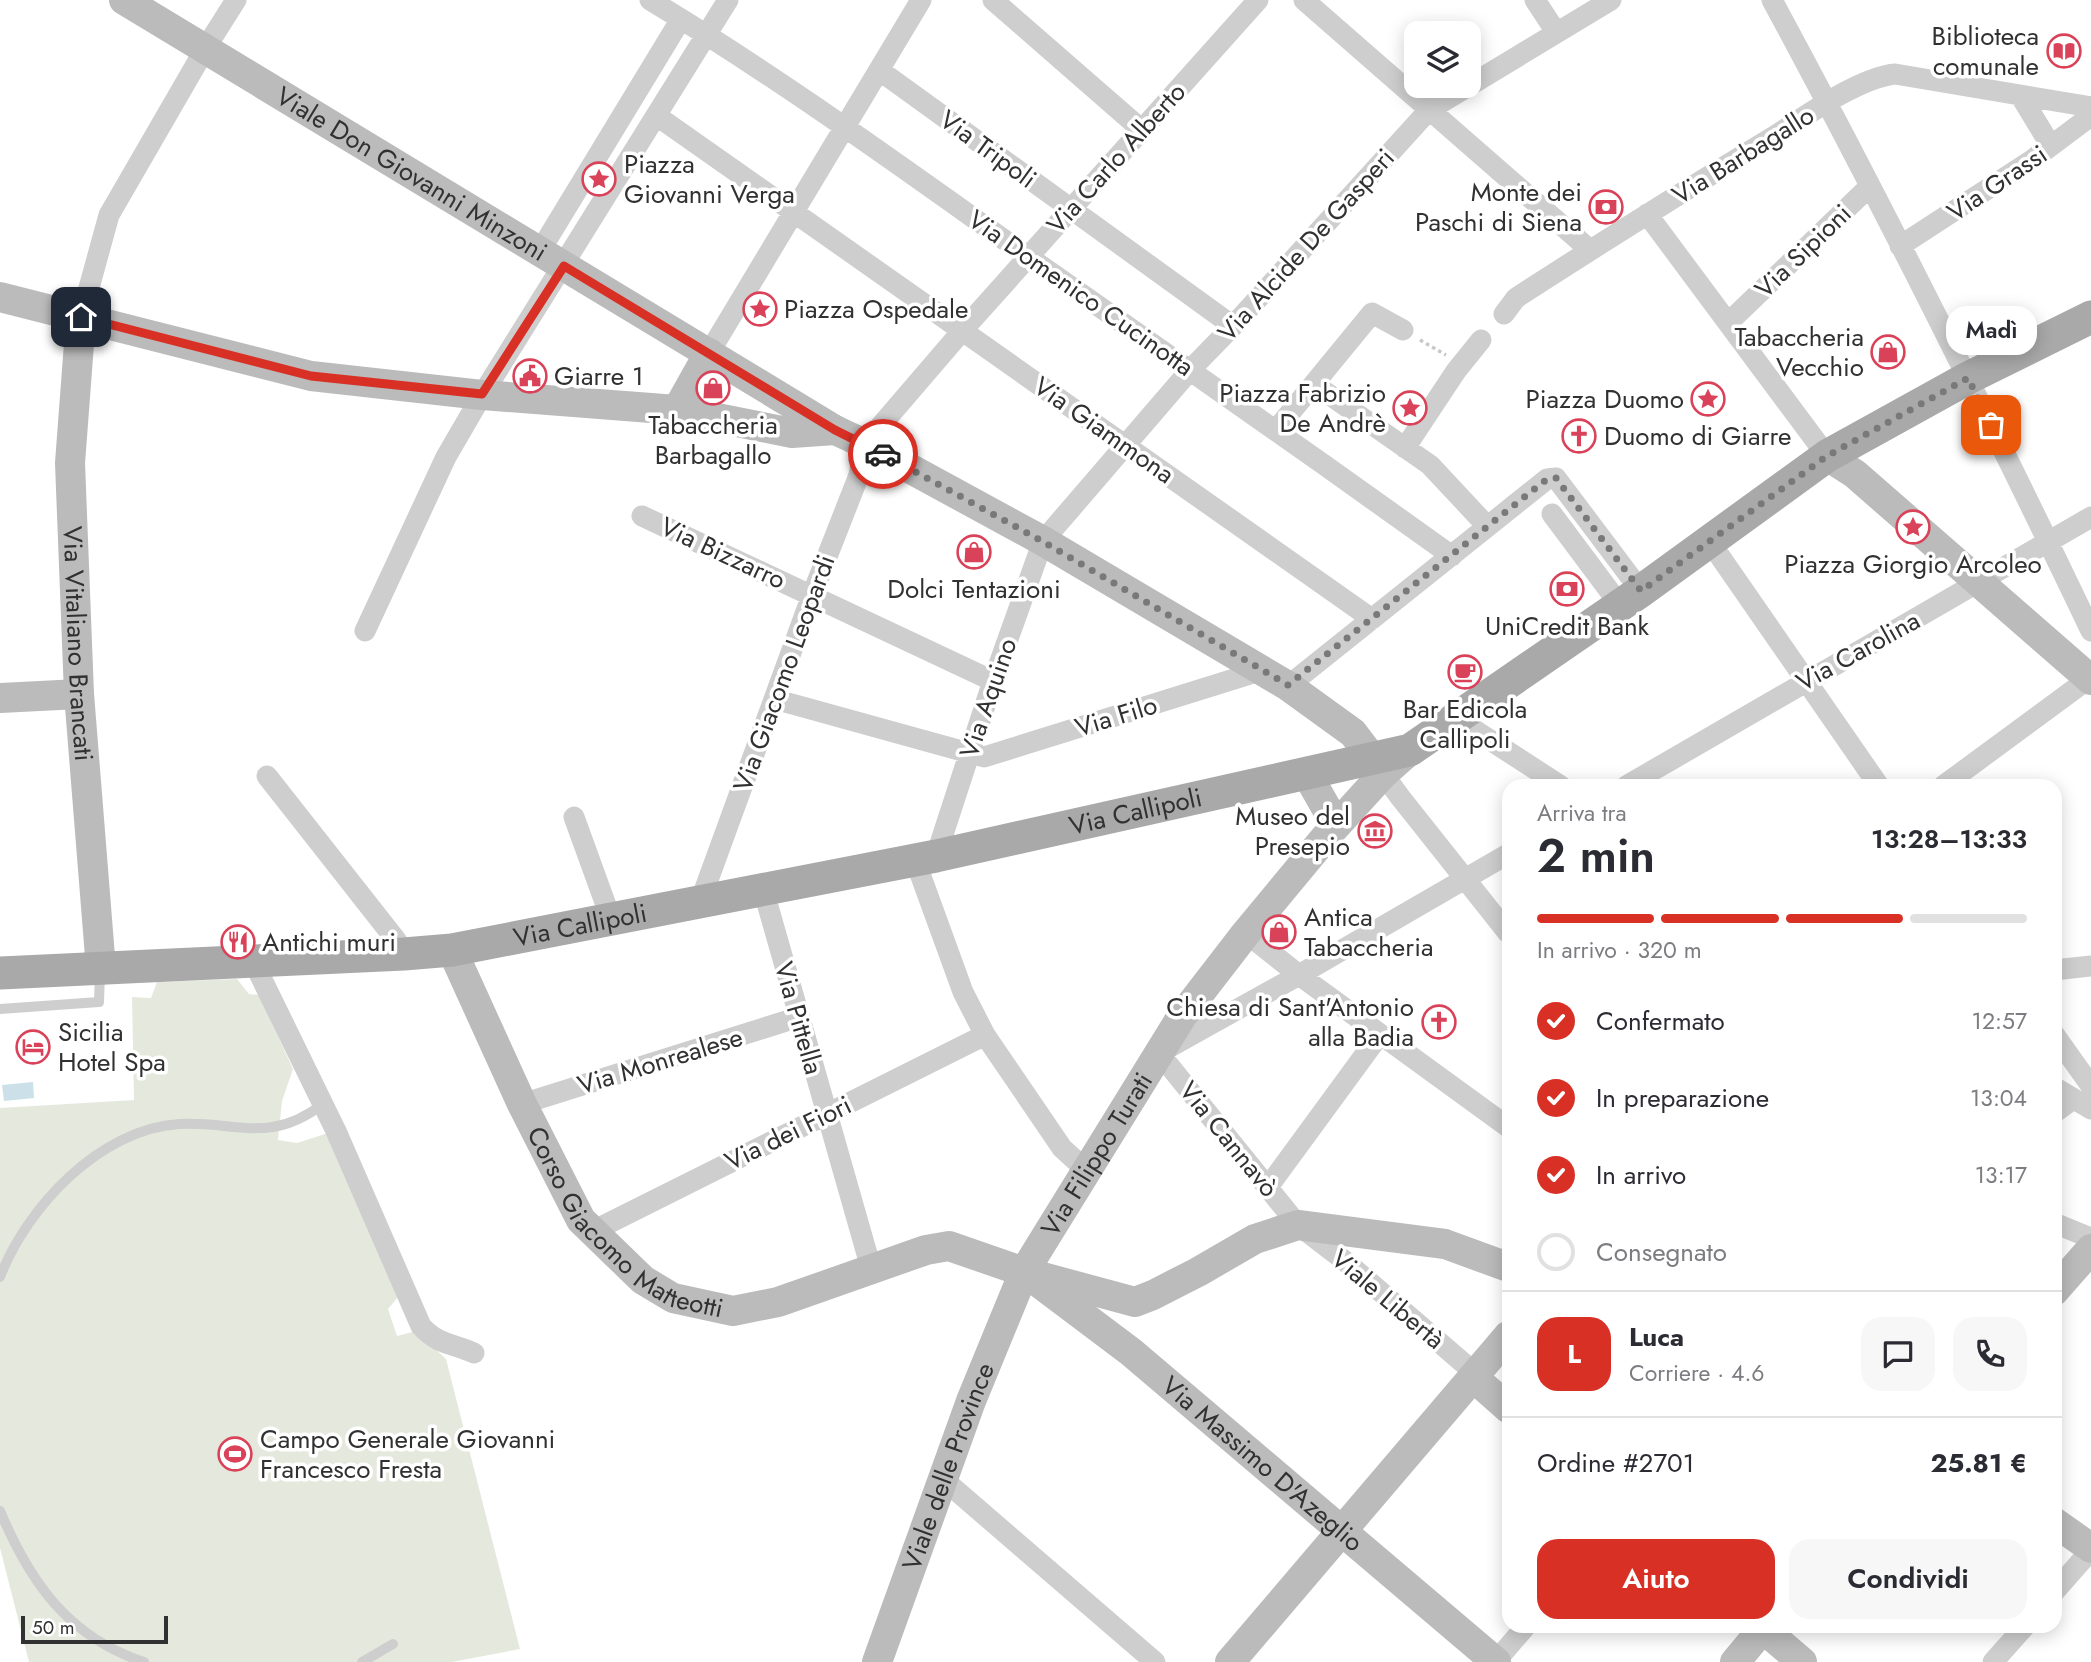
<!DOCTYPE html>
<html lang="it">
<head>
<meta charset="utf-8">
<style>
  :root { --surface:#fff; --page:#f7f7f7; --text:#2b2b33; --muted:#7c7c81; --line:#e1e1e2; --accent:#d93025 }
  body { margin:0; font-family:Jost,sans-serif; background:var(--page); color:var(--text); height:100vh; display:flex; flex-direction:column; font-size:26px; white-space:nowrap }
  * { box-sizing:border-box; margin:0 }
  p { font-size:23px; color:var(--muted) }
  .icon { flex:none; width:38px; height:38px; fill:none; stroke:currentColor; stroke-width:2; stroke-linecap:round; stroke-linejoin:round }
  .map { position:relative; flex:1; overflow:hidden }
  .drawer { position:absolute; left:1502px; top:779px; width:560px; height:854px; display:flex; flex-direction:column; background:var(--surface); border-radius:21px; box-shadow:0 4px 18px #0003 }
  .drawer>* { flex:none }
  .controls { position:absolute; left:1404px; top:21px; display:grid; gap:14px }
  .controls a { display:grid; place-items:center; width:77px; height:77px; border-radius:14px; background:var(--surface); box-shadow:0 4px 18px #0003; font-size:35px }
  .scale { position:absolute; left:21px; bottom:18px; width:147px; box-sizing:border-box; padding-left:7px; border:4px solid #313131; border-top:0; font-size:19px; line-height:24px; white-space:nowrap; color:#313131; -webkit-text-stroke:5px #fff; paint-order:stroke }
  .pin { position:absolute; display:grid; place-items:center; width:60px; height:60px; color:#fff; margin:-30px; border-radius:14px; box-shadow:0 4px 10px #0006 }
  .courier { position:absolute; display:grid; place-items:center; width:70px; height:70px; margin:-35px; border:5px solid #d93025; border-radius:50%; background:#fff; color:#222; box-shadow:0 2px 9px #0007 }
  .bubble { position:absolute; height:49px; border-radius:21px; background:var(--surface); box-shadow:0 4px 18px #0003; font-size:23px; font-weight:600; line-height:49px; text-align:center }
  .headline em { font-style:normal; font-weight:600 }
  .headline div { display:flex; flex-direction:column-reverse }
  .headline { display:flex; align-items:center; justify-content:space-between; height:119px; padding:0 35px }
  h1 { font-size:46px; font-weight:600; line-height:52px }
  .bar { display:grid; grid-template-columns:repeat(4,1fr); gap:10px 7px; align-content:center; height:84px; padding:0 35px }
  .bar i { height:9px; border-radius:5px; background:var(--line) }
  .bar .on { background:var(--accent) }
  .bar p { grid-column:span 4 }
  .line { display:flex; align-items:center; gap:18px; padding:0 35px; border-top:2px solid var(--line) }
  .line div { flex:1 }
  .round { display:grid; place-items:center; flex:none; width:74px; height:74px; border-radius:21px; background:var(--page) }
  ol { padding:0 35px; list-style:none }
  li { display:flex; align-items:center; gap:21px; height:77px }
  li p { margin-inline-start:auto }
  li .icon { padding:7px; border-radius:50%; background:var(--accent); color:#fff; stroke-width:4 }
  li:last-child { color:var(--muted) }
  li i { width:38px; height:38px; border:4px solid var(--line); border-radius:50% }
  .primary-button { display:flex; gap:14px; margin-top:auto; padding:14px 35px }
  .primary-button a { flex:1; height:80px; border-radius:21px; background:var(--accent); color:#fff; font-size:28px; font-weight:600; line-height:80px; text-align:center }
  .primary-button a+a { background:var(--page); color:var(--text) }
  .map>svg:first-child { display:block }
</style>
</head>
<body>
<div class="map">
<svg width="2091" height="1662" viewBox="0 0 2091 1662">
  <rect width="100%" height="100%" fill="#fff"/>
  <path fill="#e5e9dd" d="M237 979 249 994 259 995 293 1069 282 1101 278 1140 297 1143 328 1133 399 1296 388 1309 397 1336 416 1331 446 1359 520 1649 452 1662H29L0 1548V1108L134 1100 132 997 151 998 157 982Z"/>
  <path fill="#cbe0e9" d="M33 1082 34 1098 4 1101 2 1085Z"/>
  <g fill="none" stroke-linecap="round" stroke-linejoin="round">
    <path stroke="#c8c8c8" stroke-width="3.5" stroke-dasharray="3.5 3.5" stroke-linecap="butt" d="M1420 340 1446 355"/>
    <path stroke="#cecece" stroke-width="10" d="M0 1009 99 1002 100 972
      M0 1277C27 1207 100 1129 179 1124 237 1121 269 1145 323 1104
      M0 1511C30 1582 68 1637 144 1662
      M362 1662 393 1644"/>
    <path stroke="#cecece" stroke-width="21" d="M650 0C773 74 889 158 1006 241 1155 345 1304 450 1452 556
      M993 0 1142 130
      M1304 0 1590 250
      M1535 0 1556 32
      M1772 0C1884 207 1989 418 2091 631
      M879 70 1233 326
      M2020 95 2051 146
      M657 116 1372 619
      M1647 214 1827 456
      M1900 246 2032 160 2091 116
      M540 251 681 19
      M1504 314 1516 298C1601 243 1687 189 1773 137 1806 116 1858 78 1895 74L2091 107
      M81 317 109 215 205 49 236 0
      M1728 323 1869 187
      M709 353 921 0
      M1314 384 1430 465 1487 526
      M1276 430 1372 313 1403 330
      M1405 448 1456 371 1481 340
      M1552 514 1620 605
      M642 516 993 681
      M1710 542 1879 786
      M365 631 446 457 482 395 728 0
      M1288 686 1547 479 1556 478 1641 591
      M774 699 984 757 1263 670
      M1456 718 1561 786
      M1376 764 1400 797 1508 933
      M267 776 396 940 404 954
      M1626 786 2091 517
      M1943 786 2091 677
      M574 817 611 919
      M936 856 993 681 1043 541 1191 369 1233 326 1429 110 1611 0
      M915 860 963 992 985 1035 1062 1148 1087 1171
      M763 889 871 1268
      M700 902 812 595 859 475 865 444 962 331 1258 0
      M1246 933 1299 975 1508 1127
      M253 961 336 1131 421 1326C438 1345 452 1343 474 1353
      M2054 970 2091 966
      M2054 1034 2091 1086
      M2054 1087 2091 1109
      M522 1104 799 1017
      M2054 1113 2073 1099
      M1268 1187 1380 1034
      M2054 1223 2091 1238
      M591 1232 985 1035
      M1476 1374 1345 1261 1298 1225 1159 1053 1299 975 1508 854
      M944 1480 1155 1662
      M2054 1592 2091 1550
      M1495 1662 1526 1626
      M1993 1662 2025 1626"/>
    <g stroke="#bbb" stroke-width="30">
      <path id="s1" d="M124 0 835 430 865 444 1043 541 1288 686 1353 733 1372 758"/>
      <path d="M0 297 311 376 482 395 677 410 792 433 835 430"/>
      <path id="s2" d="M81 317 70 463 79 694 101 969"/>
      <path d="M677 410 709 353"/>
      <path d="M1827 456 1855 474 2091 680"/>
      <path d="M0 698 79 694"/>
      <path d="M1307 774 1336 825"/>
      <path id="s3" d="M452 950 522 1104 581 1220 643 1280 673 1298 733 1311 778 1302 926 1250 949 1246 1024 1272 1135 1302 1153 1295 1198 1272 1255 1239 1298 1225 1445 1244 1508 1267"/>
      <path id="s4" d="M1038 1282 1131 1352 1496 1662"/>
      <path d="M2054 1291 2091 1249"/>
      <path d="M1473 1377 1508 1408"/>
      <path d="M2054 1522 2091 1548"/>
      <path d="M1760 1626 1802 1662"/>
      <path id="s5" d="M877 1662 971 1401 1024 1272 1182 1016 1246 933 1324 839 1383 774 1409 751"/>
      <path d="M1230 1662 1508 1336"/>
      <path d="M1735 1662 1765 1626"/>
    </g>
    <path stroke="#a9a9a9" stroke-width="33" id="s6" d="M0 973 404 954 452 950 936 856 1410 750 1641 591 1827 456 1968 378 2091 317"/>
  </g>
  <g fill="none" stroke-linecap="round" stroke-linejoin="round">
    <path stroke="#797979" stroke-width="7" stroke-dasharray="0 12.6" d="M883 454 1042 541 1288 685 1547 479 1556 478 1641 591 1827 456 1968 378 1991 425"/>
    <path stroke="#d93025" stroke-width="9" d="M81 317 311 376 482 394 564 266 835 430 883 454"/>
  </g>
  <defs>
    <symbol id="library-ring" viewBox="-11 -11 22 22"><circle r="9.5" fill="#fff" stroke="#d94258" stroke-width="1.5"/><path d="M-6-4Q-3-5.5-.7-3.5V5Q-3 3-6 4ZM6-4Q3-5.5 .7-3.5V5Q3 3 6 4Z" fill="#d94258"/></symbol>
    <symbol id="sight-ring" viewBox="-11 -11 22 22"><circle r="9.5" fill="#fff" stroke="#d94258" stroke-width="1.5"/><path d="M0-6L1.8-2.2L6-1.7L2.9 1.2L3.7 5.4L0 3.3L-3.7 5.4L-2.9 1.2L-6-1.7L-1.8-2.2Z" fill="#d94258"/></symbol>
    <symbol id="bank-ring" viewBox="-11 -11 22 22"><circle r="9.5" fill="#fff" stroke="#d94258" stroke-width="1.5"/><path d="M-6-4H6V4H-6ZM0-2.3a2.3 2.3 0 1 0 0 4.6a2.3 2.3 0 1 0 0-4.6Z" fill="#d94258"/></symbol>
    <symbol id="shop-ring" viewBox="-11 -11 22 22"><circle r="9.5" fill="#fff" stroke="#d94258" stroke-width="1.5"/><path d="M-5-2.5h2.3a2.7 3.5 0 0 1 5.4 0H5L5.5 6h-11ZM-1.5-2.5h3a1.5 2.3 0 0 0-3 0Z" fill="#d94258"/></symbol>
    <symbol id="civic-ring" viewBox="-11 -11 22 22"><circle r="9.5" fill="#fff" stroke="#d94258" stroke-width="1.5"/><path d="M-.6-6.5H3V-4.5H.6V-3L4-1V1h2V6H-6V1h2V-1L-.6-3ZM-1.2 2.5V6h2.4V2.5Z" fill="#d94258"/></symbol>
    <symbol id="church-ring" viewBox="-11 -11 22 22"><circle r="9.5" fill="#fff" stroke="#d94258" stroke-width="1.5"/><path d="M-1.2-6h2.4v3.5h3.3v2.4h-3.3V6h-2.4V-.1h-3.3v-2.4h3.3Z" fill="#d94258"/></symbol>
    <symbol id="cafe-ring" viewBox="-11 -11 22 22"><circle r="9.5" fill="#fff" stroke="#d94258" stroke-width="1.5"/><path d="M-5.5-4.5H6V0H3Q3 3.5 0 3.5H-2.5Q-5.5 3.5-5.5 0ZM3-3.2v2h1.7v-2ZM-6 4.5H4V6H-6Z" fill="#d94258"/></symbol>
    <symbol id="museum-ring" viewBox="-11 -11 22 22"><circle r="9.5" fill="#fff" stroke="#d94258" stroke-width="1.5"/><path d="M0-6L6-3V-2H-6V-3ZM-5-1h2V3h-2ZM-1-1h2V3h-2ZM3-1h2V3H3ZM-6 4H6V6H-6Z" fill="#d94258"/></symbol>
    <symbol id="restaurant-ring" viewBox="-11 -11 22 22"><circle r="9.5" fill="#fff" stroke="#d94258" stroke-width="1.5"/><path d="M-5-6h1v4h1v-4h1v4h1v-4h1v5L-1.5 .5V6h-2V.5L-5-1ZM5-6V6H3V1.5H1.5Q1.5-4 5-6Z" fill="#d94258"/></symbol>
    <symbol id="hotel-ring" viewBox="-11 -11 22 22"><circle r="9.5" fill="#fff" stroke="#d94258" stroke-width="1.5"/><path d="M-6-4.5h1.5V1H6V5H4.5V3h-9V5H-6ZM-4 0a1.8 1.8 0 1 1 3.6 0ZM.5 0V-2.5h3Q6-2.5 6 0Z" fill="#d94258"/></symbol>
    <symbol id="stadium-ring" viewBox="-11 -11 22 22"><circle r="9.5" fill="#fff" stroke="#d94258" stroke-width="1.5"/><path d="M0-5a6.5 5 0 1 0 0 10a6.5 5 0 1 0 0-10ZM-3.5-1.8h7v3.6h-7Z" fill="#d94258"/></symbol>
  </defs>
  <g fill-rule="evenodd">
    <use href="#library-ring" x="2045" y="32" width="38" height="38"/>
    <use href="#sight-ring" x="580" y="160" width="38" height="38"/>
    <use href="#bank-ring" x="1587" y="188" width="38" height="38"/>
    <use href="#sight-ring" x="741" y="290" width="38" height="38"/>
    <use href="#shop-ring" x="1869" y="333" width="38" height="38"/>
    <use href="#civic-ring" x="511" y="357" width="38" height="38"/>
    <use href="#shop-ring" x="694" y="369" width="38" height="38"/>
    <use href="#sight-ring" x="1689" y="380" width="38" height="38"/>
    <use href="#sight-ring" x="1391" y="389" width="38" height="38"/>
    <use href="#church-ring" x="1560" y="417" width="38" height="38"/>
    <use href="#sight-ring" x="1894" y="508" width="38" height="38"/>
    <use href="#shop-ring" x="955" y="533" width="38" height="38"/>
    <use href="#bank-ring" x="1548" y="570" width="38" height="38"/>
    <use href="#cafe-ring" x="1446" y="653" width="38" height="38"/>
    <use href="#museum-ring" x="1356" y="812" width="38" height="38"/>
    <use href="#shop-ring" x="1260" y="913" width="38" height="38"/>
    <use href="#restaurant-ring" x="219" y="923" width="38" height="38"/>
    <use href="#church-ring" x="1420" y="1003" width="38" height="38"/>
    <use href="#hotel-ring" x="14" y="1028" width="38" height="38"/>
    <use href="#stadium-ring" x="216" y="1435" width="38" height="38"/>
  </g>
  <g text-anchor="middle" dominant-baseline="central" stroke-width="7" stroke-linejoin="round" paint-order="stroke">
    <g font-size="26" fill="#313131" stroke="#fff" text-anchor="start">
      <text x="2039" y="36" text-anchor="end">Biblioteca<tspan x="2039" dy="30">comunale</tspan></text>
      <text x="624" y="164">Piazza<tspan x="624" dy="30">Giovanni Verga</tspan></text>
      <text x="1582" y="192" text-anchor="end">Monte dei<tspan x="1582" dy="30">Paschi di Siena</tspan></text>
      <text x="784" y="309">Piazza Ospedale</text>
      <text x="1864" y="337" text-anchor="end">Tabaccheria<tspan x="1864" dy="30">Vecchio</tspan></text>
      <text x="554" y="376">Giarre 1</text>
      <text x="1386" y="393" text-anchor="end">Piazza Fabrizio<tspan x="1386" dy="30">De Andrè</tspan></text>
      <text x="1684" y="399" text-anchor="end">Piazza Duomo</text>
      <text x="713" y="425" text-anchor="middle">Tabaccheria<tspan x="713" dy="30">Barbagallo</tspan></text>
      <text x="1604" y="436">Duomo di Giarre</text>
      <text x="1913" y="564" text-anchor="middle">Piazza Giorgio Arcoleo</text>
      <text x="974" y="589" text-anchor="middle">Dolci Tentazioni</text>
      <text x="1567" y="626" text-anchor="middle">UniCredit Bank</text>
      <text x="1465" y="709" text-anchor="middle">Bar Edicola<tspan x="1465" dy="30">Callipoli</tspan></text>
      <text x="1350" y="816" text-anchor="end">Museo del<tspan x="1350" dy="30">Presepio</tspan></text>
      <text x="1304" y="917">Antica<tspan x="1304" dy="30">Tabaccheria</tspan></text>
      <text x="262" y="942">Antichi muri</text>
      <text x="1414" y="1007" text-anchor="end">Chiesa di Sant'Antonio<tspan x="1414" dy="30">alla Badia</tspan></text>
      <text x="58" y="1032">Sicilia<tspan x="58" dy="30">Hotel Spa</tspan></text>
      <text x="260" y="1439">Campo Generale Giovanni<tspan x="260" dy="30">Francesco Fresta</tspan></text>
    </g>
    <g font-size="26" fill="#313131" stroke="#fff">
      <text transform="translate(988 149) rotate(36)">Via Tripoli</text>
      <text transform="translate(1743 155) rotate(-32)">Via Barbagallo</text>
      <text transform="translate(1116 158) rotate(-48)">Via Carlo Alberto</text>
      <text stroke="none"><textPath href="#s1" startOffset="336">Viale Don Giovanni Minzoni</textPath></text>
      <text transform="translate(1997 183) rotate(-34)">Via Grassi</text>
      <text transform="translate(1306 245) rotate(-48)">Via Alcide De Gasperi</text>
      <text transform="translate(1803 251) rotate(-44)">Via Sipioni</text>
      <text transform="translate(1081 293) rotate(35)">Via Domenico Cucinotta</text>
      <text transform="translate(1104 430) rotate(35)">Via Giammona</text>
      <text transform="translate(723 553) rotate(25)">Via Bizzarro</text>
      <text stroke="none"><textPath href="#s2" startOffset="327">Via Vitaliano Brancati</textPath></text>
      <text transform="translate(1858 651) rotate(-29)">Via Carolina</text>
      <text transform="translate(784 673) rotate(-70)">Via Giacomo Leopardi</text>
      <text transform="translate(988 698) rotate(-71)">Via Aquino</text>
      <text transform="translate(1116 716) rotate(-17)">Via Filo</text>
      <text stroke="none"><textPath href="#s6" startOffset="1150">Via Callipoli</textPath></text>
      <text stroke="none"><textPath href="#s6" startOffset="583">Via Callipoli</textPath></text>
      <text transform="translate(799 1018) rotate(74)">Via Pittella</text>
      <text transform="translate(660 1061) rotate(-17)">Via Monrealese</text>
      <text transform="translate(788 1133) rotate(-26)">Via dei Fiori</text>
      <text transform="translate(1229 1139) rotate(51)">Via Cannavò</text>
      <text stroke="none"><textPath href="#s5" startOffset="555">Via Filippo Turati</textPath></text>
      <text stroke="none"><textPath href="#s3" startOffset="334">Corso Giacomo Matteotti</textPath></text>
      <text transform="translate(1388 1299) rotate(40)">Viale Libertà</text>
      <text stroke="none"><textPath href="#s4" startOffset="289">Via Massimo D'Azeglio</textPath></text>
      <text stroke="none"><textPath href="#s5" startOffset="208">Viale delle Province</textPath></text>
    </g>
  </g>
</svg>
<div class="controls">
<a><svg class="icon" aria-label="layers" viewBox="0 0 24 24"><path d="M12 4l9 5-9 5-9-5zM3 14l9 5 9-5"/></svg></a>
</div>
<div class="scale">50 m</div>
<div class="pin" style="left:1991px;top:425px;background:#ea580c"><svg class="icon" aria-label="bag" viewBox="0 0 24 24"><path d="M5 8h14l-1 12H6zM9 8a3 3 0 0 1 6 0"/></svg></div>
<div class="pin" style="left:81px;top:317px;background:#1f2937"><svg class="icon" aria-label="home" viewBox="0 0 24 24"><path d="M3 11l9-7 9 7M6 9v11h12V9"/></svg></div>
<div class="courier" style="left:883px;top:454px"><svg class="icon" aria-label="car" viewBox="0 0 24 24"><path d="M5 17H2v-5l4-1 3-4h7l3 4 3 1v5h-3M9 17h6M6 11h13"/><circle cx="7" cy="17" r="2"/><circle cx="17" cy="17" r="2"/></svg></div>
<div class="bubble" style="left:1946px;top:306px;width:91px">Madì</div>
<section class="drawer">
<div class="headline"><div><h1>2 min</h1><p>Arriva tra</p></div><em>13:28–13:33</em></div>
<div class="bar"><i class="on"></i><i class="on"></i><i class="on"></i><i></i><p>In arrivo · 320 m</p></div>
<ol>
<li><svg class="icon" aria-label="check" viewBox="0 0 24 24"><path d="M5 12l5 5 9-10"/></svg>Confermato<p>12:57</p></li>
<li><svg class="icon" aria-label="check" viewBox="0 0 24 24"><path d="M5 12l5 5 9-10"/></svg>In preparazione<p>13:04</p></li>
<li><svg class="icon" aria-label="check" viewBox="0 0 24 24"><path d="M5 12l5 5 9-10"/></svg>In arrivo<p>13:17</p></li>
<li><i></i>Consegnato</li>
</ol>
<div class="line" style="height:126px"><b class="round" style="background:var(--accent);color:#fff">L</b><div><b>Luca</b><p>Corriere · 4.6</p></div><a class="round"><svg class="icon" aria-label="chat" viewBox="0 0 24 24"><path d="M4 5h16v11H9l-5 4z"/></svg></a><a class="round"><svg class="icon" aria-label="phone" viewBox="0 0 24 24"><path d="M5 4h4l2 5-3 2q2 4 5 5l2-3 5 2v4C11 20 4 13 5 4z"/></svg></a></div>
<div class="line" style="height:91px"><div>Ordine #2701</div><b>25.81 €</b></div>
<div class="primary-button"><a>Aiuto</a><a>Condividi</a></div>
</section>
</div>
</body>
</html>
